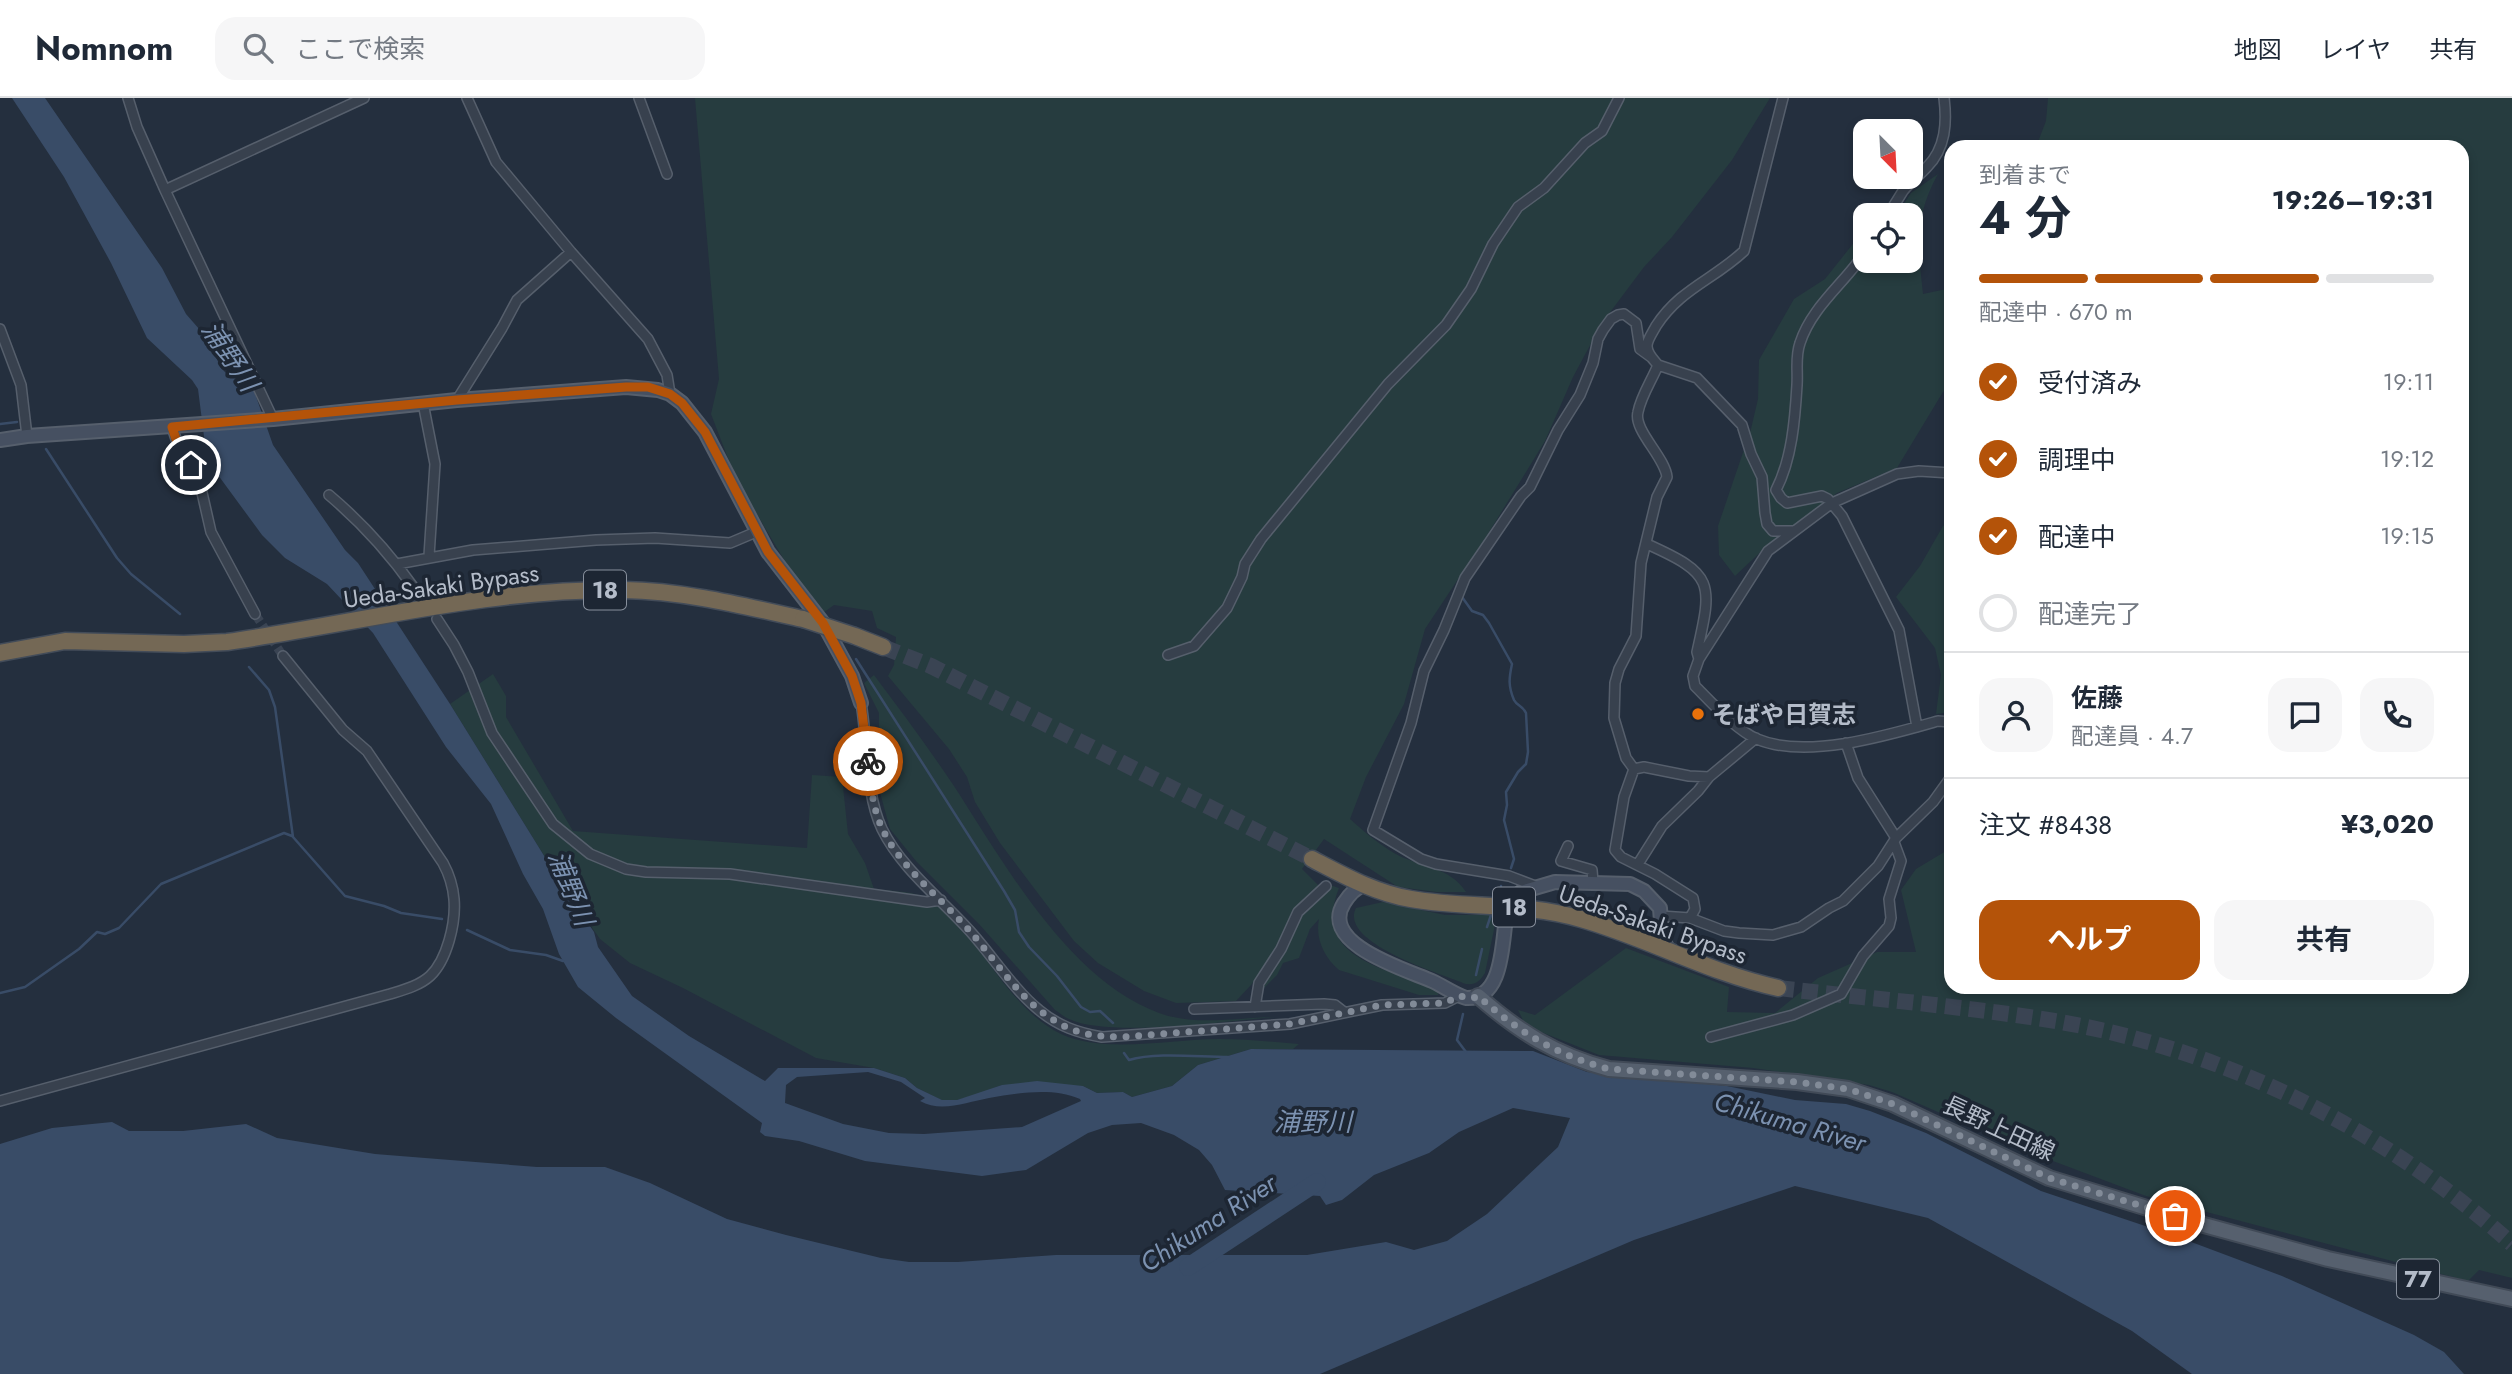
<!DOCTYPE html>
<html lang="ja">
<head>
<meta charset="utf-8">
<style>
  :root { --surface:#fff; --page:#f6f6f7; --text:#1f2937; --muted:#747a83; --line:#e0e1e3; --accent:#b45309 }
  body { margin:0; font-family:Jost,"Noto Sans JP",sans-serif; background:var(--page); color:var(--text); height:100vh; display:flex; flex-direction:column; font-size:26px; white-space:nowrap }
  * { box-sizing:border-box; margin:0 }
  p { font-size:23px; color:var(--muted) }
  .icon { flex:none; width:38px; height:38px; fill:none; stroke:currentColor; stroke-width:2; stroke-linecap:round; stroke-linejoin:round }
  .map { position:relative; flex:1; overflow:hidden }
  .side { position:absolute; left:1944px; top:42px; width:525px; height:854px; display:flex; flex-direction:column; background:var(--surface); border-radius:21px; box-shadow:0 4px 10px #0003 }
  .side>* { flex:none }
  .needle { width:46px; rotate:156deg }
  .controls { position:absolute; left:1853px; top:21px; display:grid; gap:14px }
  .controls a { display:grid; place-items:center; width:70px; height:70px; border-radius:14px; background:var(--surface); box-shadow:0 4px 10px #0003; font-size:35px }
  .pin { position:absolute; display:grid; place-items:center; width:60px; height:60px; color:#fff; margin:-30px; border:4px solid #fff; border-radius:50%; box-shadow:0 2px 7px #0007 }
  .courier { position:absolute; display:grid; place-items:center; width:70px; height:70px; margin:-35px; border:5px solid #b45309; border-radius:50%; background:#fff; color:#222; box-shadow:0 2px 9px #0007 }
  .overview em { font-style:normal; font-weight:700 }
  .overview div { display:flex; flex-direction:column-reverse }
  .overview { display:flex; align-items:center; justify-content:space-between; height:119px; padding:0 35px }
  h1 { font-size:46px; font-weight:700; line-height:52px }
  .bar { display:grid; grid-template-columns:repeat(4,1fr); gap:10px 7px; align-content:center; height:84px; padding:0 35px }
  .bar i { height:9px; border-radius:5px; background:var(--line) }
  .bar .on { background:var(--accent) }
  .bar p { grid-column:span 4 }
  .line { display:flex; align-items:center; gap:18px; padding:0 35px; border-top:2px solid var(--line) }
  .line div { flex:1 }
  .round { display:grid; place-items:center; flex:none; width:74px; height:74px; border-radius:21px; background:var(--page) }
  ol { padding:0 35px; list-style:none }
  li { display:flex; align-items:center; gap:21px; height:77px }
  li p { margin-inline-start:auto }
  li .icon { padding:7px; border-radius:50%; background:var(--accent); color:#fff; stroke-width:4 }
  li:last-child { color:var(--muted) }
  li i { width:38px; height:38px; border:4px solid var(--line); border-radius:50% }
  .cta { display:flex; gap:14px; margin-top:auto; padding:14px 35px }
  .cta a { flex:1; height:80px; border-radius:21px; background:var(--accent); color:#fff; font-size:28px; font-weight:700; line-height:80px; text-align:center }
  .cta a+a { background:var(--page); color:var(--text) }
  header { display:flex; align-items:center; gap:42px; box-sizing:border-box; height:98px; padding:0 35px; background:var(--surface); border-bottom:2px solid var(--line) }
  header strong { font-size:33px }
  nav { display:flex; gap:38px; margin-inline-start:auto; font-size:24px }
  .search { width:490px; height:63px; background:var(--page); display:flex; align-items:center; gap:18px; box-sizing:border-box; padding:0 24px; border-radius:21px; color:var(--muted); font-size:26px }
  .map>svg:first-child { display:block }
</style>
</head>
<body>
<header>
<strong>Nomnom</strong>
<div class="search"><svg class="icon" aria-label="search" viewBox="0 0 24 24"><circle cx="10" cy="10" r="6"/><path d="M15 15l6 6"/></svg>ここで検索</div>
<nav><a>地図</a><a>レイヤ</a><a>共有</a></nav>
</header>
<div class="map">
<svg width="2512" height="1276" viewBox="0 0 2512 1276">
  <rect width="100%" height="100%" fill="#242f3e"/>
  <path fill="#263c3f" d="M695 0H1770L1732 62 1672 139 1644 169 1602 225 1573 279 1545 343 1486 439 1425 531 1404 606 1366 679 1350 721C1363 733 1379 746 1394 755 1418 769 1450 768 1466 794H1437L1398 789 1324 741 1302 771 1320 789 1302 805 1288 823 1278 849 1251 887 1236 903 1176 905 1144 893 1098 865 1074 843 1000 745 975 704 967 679 949 651 888 578 894 567 896 539 877 530 872 513 834 507 823 515 786 465 736 381 711 316 719 281Z
    M2048 0H2512V1180L2479 1172 2468 1183 2146 1098 2037 1057 1892 994 1869 987 1753 970 1599 957 1526 928 1518 912 1535 917 1626 850 1729 889 1727 914 1775 915 1818 880 1877 854H1916L1901 792 1916 771 1951 750V889H2462V49H2036L2046 23Z
    M1938 76C1914 119 1918 149 1923 196L1951 190V285L1943 294 1897 370 1837 395 1768 447 1735 478 1719 457 1718 428 1751 331 1758 301 1759 262 1794 201 1825 181 1860 137 1865 134 1866 163H1911V117H1890L1902 109 1911 95Z
    M1951 424V614L1936 616 1941 577 1935 550 1896 499 1920 468 1943 428Z
    M493 576 506 598V619L573 733 807 750 812 677 842 679 848 736 865 765 874 791C889 793 908 793 922 798 937 803 948 817 959 828 991 863 1016 914 1061 936 1104 956 1173 941 1219 941 1246 941 1273 944 1299 946L1293 951H1251L1198 967 1172 988 1132 999 1123 994 1097 995 1083 988 1002 987 973 998 957 1002H941L917 990 905 980 874 970 816 960 683 890 630 865 600 841 564 790 450 606Z
    M874 577C901 613 927 648 952 685 1003 763 1067 881 1159 915 1194 928 1238 920 1275 919 1228 923 1109 940 1069 921 1064 919 1060 915 1055 912L979 826 916 763 890 731 879 691V615L864 585Z
    M1330 787 1339 790C1310 863 1391 870 1438 892V897H1419L1339 872C1324 859 1315 840 1319 821L1310 831 1299 860 1283 865 1277 877 1262 892V889L1300 815Z
    M1383 804 1445 817H1497L1485 875C1480 883 1476 887 1466 886 1442 876 1338 845 1356 810Z"/>
  <path fill="#394c67" fill-rule="evenodd" d="M12 0H45L162 170 186 216 207 240 221 270 227 276 253 290 273 347 345 452 358 465 450 606 564 790 594 834 598 849 632 898 689 938 765 983 778 970H874L905 980 917 990 942 1002H957L1002 987 1037 983 1083 988 1097 995 1123 994 1132 999 1172 988 1198 967 1251 951 1533 953 1587 974 1727 988 1795 1002 1846 1006 1870 1013 1926 1035 2041 1093 2178 1139 2282 1178 2414 1237 2444 1254 2464 1276H2192L2132 1233 1928 1120 1795 1088 1634 1142 1320 1276H0V1046L52 1030 112 1024 129 1033H183L246 1026 277 1040 375 1056 537 1069H605L650 1085 727 1121 786 1137 881 1160 909 1164H958L1056 1157H1307L1386 1144 1414 1152 1447 1143 1487 1116 1558 1049 1570 1020 1513 1010 1459 1034 1429 1055 1374 1077 1342 1102 1326 1107 1320 1098 1225 1092 1212 1067 1199 1052 1174 1037 1141 1025 1112 1027 1088 1035 1026 1072 982 1078 865 1063 799 1043 765 1038 760 1034 762 1025 616 920 578 889 559 856 543 811 523 776 491 706 446 649 373 535 327 486 285 460 262 437 207 362 198 291 192 282 147 240 111 165 64 79ZM868 974 901 984 925 1000 920 1003C941 1015 967 1004 989 1000 1019 995 1052 989 1080 1001L1081 1003 1022 1029 924 1036 889 1035 843 1026 785 1005 786 987 797 979Z"/>
  <g fill="none" stroke-linecap="round" stroke-linejoin="round">
    <path stroke="#394c67" stroke-width="2.5" d="M0 326 17 324
      M46 351 117 460 131 476 180 516
      M1462 499 1472 513 1483 517 1489 525 1512 566C1509 580 1508 588 1514 602 1517 608 1523 608 1526 615L1528 654 1526 666 1518 674 1506 694 1507 707 1504 722 1514 761 1511 770
      M856 561 1004 793 1015 812 1019 834 1029 849 1057 878 1081 909 1090 914 1100 913 1113 925
      M249 569 269 592 275 609 293 739 345 798 384 808 401 815 442 821
      M1497 802 1501 788
      M1487 829 1492 814
      M467 832 510 852 546 857 563 863
      M1476 877 1482 851
      M0 895 25 889 79 851 97 834 105 836 119 830 161 786 284 735 292 738
      M1463 916 1457 942 1466 954
      M1124 955 1129 962C1156 954 1198 959 1228 959"/>
    <path stroke="#394c67" stroke-width="18" d="M1188 1169 1317 1084"/>
    <path stroke="#3a4453" stroke-width="9" stroke-dasharray="9 4.5" stroke-linecap="butt" d="M414 490 430 511
      M255 516 283 558"/>
    <path stroke="#3a4453" stroke-width="16" stroke-dasharray="16 8" stroke-linecap="butt" d="M883 549 931 568 1312 761
      M1778 890C1864 900 1950 907 2036 920 2214 946 2378 1026 2512 1146"/>
    <defs>
      <path id="street" d="M128 0 137 29 165 92 273 321
        M467 0 496 64 571 154 648 241 667 277 670 296
        M639 0 667 76
        M165 92 364 0
        M1888 117C1893 109 1898 101 1903 93 1910 84 1920 77 1927 69 1946 50 1947 24 1944 0
        M1866 153C1845 185 1812 208 1800 245 1795 259 1798 272 1797 287 1795 321 1792 361 1776 392L1781 400 1787 405 1822 398 1828 401 1842 418 1899 532 1917 629
        M0 231 21 287 27 338
        M1658 267 1697 280 1742 327 1751 356 1762 379 1765 415 1767 426 1773 433H1793
        M457 302 502 230 517 202 571 154
        M423 305 435 366 429 458
        M172 329 177 344 191 367 200 386 211 434 255 516
        M1951 375 1919 373 1897 376 1832 405 1768 453 1699 561 1693 578 1695 588C1711 604 1736 632 1757 641 1806 662 1889 637 1938 623L1951 624
        M329 397C361 424 390 456 414 490
        M1647 446C1714 476 1713 484 1697 554L1699 561
        M397 466 473 452 596 442 655 440 730 445 756 434
        M437 521 454 547 468 574 492 635 553 726 590 756 626 771 646 774 730 776 927 804 941 802
        M1168 557 1194 548 1227 510 1242 479 1245 466 1261 441 1388 286 1446 227 1471 191 1493 146 1518 109 1544 90 1585 45 1602 33 1619 0
        M861 605C868 645 865 695 882 731 901 770 940 800 969 832 991 856 1014 892 1039 912 1058 928 1078 935 1102 939L1290 926 1382 907 1445 905 1459 898
        M1846 645 1858 680 1896 740
        M1634 671 1644 669 1689 678 1709 679
        M1568 748 1561 763 1592 772 1593 784
        M1638 766 1662 728 1698 693 1709 679 1756 640
        M1538 789 1509 778 1436 766 1421 761 1373 732 1411 625 1424 573 1444 532 1465 480 1521 398 1530 389 1558 332 1580 297 1593 265 1598 241 1603 232 1611 221 1618 217 1624 216 1636 225 1640 251 1651 259
        M1661 818 1690 820 1724 833 1739 835 1773 837 1801 829 1829 810 1843 803 1878 768 1896 740 1933 704 1951 679
        M1690 820 1695 811 1693 800 1655 776 1621 759 1615 752 1624 699 1634 671 1626 660 1614 620 1615 585 1619 571 1636 538 1641 465 1657 399 1667 379C1665 359 1633 332 1638 314 1641 298 1652 282 1658 267 1654 262 1647 256 1647 248 1647 242 1653 234 1656 228 1680 191 1713 182 1744 153L1783 0
        M1255 909 1259 885 1281 851 1298 814 1326 788
        M1194 911 1324 906 1335 907 1344 914
        M1711 939 1793 917 1841 896 1863 858 1889 828 1891 820 1889 801 1901 763 1894 744
        M0 1003 390 896C403 892 419 888 430 878 447 862 456 825 454 801 453 789 449 776 443 765L367 653 343 632 283 558"/>
      <path id="secondary" d="M0 342 27 338 273 321 457 302 626 289 658 292 670 296 682 305 705 334 768 454 823 525 852 578 861 605
        M1364 787C1355 790 1349 797 1344 805 1318 846 1407 872 1432 883 1443 888 1454 896 1466 900 1503 902 1502 846 1506 820
        M1514 803 1521 794 1555 784 1630 786 1644 793 1660 810 1662 838 1668 852"/>
      <path id="primary" d="M1478 898C1519 934 1556 957 1609 971L1797 984 1848 991 1893 1006 2049 1080 2193 1124 2328 1161 2512 1201"/>
      <path id="highway" d="M855 538 883 549
        M0 555 65 543 184 546 227 544C359 525 490 490 624 492 685 493 744 508 803 521
        M1312 761C1343 777 1375 795 1411 801 1467 811 1525 804 1581 821 1648 840 1709 875 1778 890"/>
    </defs>
    <use href="#street" stroke="#565f6c" stroke-width="12"/>
    <use href="#secondary" stroke="#565f6c" stroke-width="16"/>
    <use href="#primary" stroke="#414a57" stroke-width="18"/>
    <use href="#highway" stroke="#434c59" stroke-width="19"/>
    <use href="#street" stroke="#38414e" stroke-width="9"/>
    <use href="#secondary" stroke="#465061" stroke-width="12"/>
    <use href="#primary" stroke="#56606e" stroke-width="14"/>
    <use href="#highway" stroke="#746855" stroke-width="16"/>
    <defs>
      <path id="highway-bridge" d="M803 521 855 538"/>
    </defs>
    <use href="#highway-bridge" stroke="#434c59" stroke-width="19" stroke-linecap="butt"/>
    <use href="#highway-bridge" stroke="#746855" stroke-width="16"/>
  </g>
  <g fill="none" stroke-linecap="round" stroke-linejoin="round">
    <path stroke="#828b98" stroke-width="7" stroke-dasharray="0 12.6" d="M868 663C871 685 872 709 882 730 899 768 941 800 968 831 995 861 1018 900 1052 921 1074 936 1097 939 1123 939L1290 926 1382 907 1445 905 1459 898 1473 900 1478 898C1519 934 1556 957 1609 971L1797 984 1848 991 1893 1006 2049 1080 2175 1118"/>
    <path stroke="#b45309" stroke-width="9" d="M191 367 177 344 172 329 457 302 626 289H648L670 296 682 305 705 334 768 454 823 525 852 578 861 605 868 663"/>
  </g>
  <circle fill="#e8710a" stroke="#1d2633" stroke-width="2.5" cx="1698" cy="616" r="7"/>
  <g text-anchor="middle" dominant-baseline="central" stroke-width="7" stroke-linejoin="round" paint-order="stroke">
    <g fill="#1d2633" stroke="#878f9c" stroke-width="2">
      <rect x="584" y="472.5" width="42" height="39" rx="5"/>
      <rect x="1493" y="789.5" width="42" height="39" rx="5"/>
      <rect x="2397" y="1161.5" width="42" height="39" rx="5"/>
    </g>
    <g font-size="23" font-weight="bold" fill="#b4bcc9">
      <text x="605" y="492">18</text>
      <text x="1514" y="809">18</text>
      <text x="2418" y="1181">77</text>
    </g>
    <g font-size="24" fill="#b4bcc9" stroke="#1d2633">
      <text transform="translate(441 488) rotate(-8)">Ueda-Sakaki Bypass</text>
      <text transform="translate(1653 826) rotate(19)">Ueda-Sakaki Bypass</text>
      <text transform="translate(1999 1030) rotate(25)">長野上田線</text>
    </g>
    <g font-size="24" font-weight="bold" fill="#b4bcc9" stroke="#1d2633" text-anchor="start">
      <text x="1712" y="616">そばや日賀志</text>
    </g>
    <g font-size="26" font-style="italic" fill="#7c92b1" stroke="#1d2633">
      <text transform="translate(230 258) rotate(56)">浦野川</text>
      <text transform="translate(571 790) rotate(68)">浦野川</text>
      <text x="1313" y="1024">浦野川</text>
      <text transform="translate(1790 1024) rotate(16)">Chikuma River</text>
      <text transform="translate(1208 1125) rotate(-33)">Chikuma River</text>
    </g>
  </g>
</svg>
<div class="controls">
<a><svg class="needle" viewBox="-14 -14 28 28"><path d="M0-13l5 13h-10z" fill="#e53935"/><path d="M0 13l5-13h-10z" fill="#747a83"/></svg></a>
<a><svg class="icon" aria-label="locate" viewBox="0 0 24 24"><circle cx="12" cy="12" r="6"/><path d="M12 2v4M12 18v4M2 12h4M18 12h4"/></svg></a>
</div>
<div class="pin" style="left:2175px;top:1118px;background:#ea580c"><svg class="icon" aria-label="bag" viewBox="0 0 24 24"><path d="M5 8h14l-1 12H6zM9 8a3 3 0 0 1 6 0"/></svg></div>
<div class="pin" style="left:191px;top:367px;background:#1f2937"><svg class="icon" aria-label="home" viewBox="0 0 24 24"><path d="M3 11l9-7 9 7M6 9v11h12V9"/></svg></div>
<div class="courier" style="left:868px;top:663px"><svg class="icon" aria-label="bike" viewBox="0 0 24 24"><circle cx="6" cy="16" r="4"/><circle cx="18" cy="16" r="4"/><path d="M6 16l4-8h5l3 8M10 8l3 8H6M13 5h3"/></svg></div>
<section class="side">
<div class="overview"><div><h1>4 分</h1><p>到着まで</p></div><em>19:26–19:31</em></div>
<div class="bar"><i class="on"></i><i class="on"></i><i class="on"></i><i></i><p>配達中 · 670 m</p></div>
<ol>
<li><svg class="icon" aria-label="check" viewBox="0 0 24 24"><path d="M5 12l5 5 9-10"/></svg>受付済み<p>19:11</p></li>
<li><svg class="icon" aria-label="check" viewBox="0 0 24 24"><path d="M5 12l5 5 9-10"/></svg>調理中<p>19:12</p></li>
<li><svg class="icon" aria-label="check" viewBox="0 0 24 24"><path d="M5 12l5 5 9-10"/></svg>配達中<p>19:15</p></li>
<li><i></i>配達完了</li>
</ol>
<div class="line" style="height:126px"><a class="round"><svg class="icon" aria-label="person" viewBox="0 0 24 24"><circle cx="12" cy="8" r="4"/><path d="M4 21q1-7 8-7t8 7"/></svg></a><div><b>佐藤</b><p>配達員 · 4.7</p></div><a class="round"><svg class="icon" aria-label="chat" viewBox="0 0 24 24"><path d="M4 5h16v11H9l-5 4z"/></svg></a><a class="round"><svg class="icon" aria-label="phone" viewBox="0 0 24 24"><path d="M5 4h4l2 5-3 2q2 4 5 5l2-3 5 2v4C11 20 4 13 5 4z"/></svg></a></div>
<div class="line" style="height:91px"><div>注文 #8438</div><b>¥3,020</b></div>
<div class="cta"><a>ヘルプ</a><a>共有</a></div>
</section>
</div>
</body>
</html>
